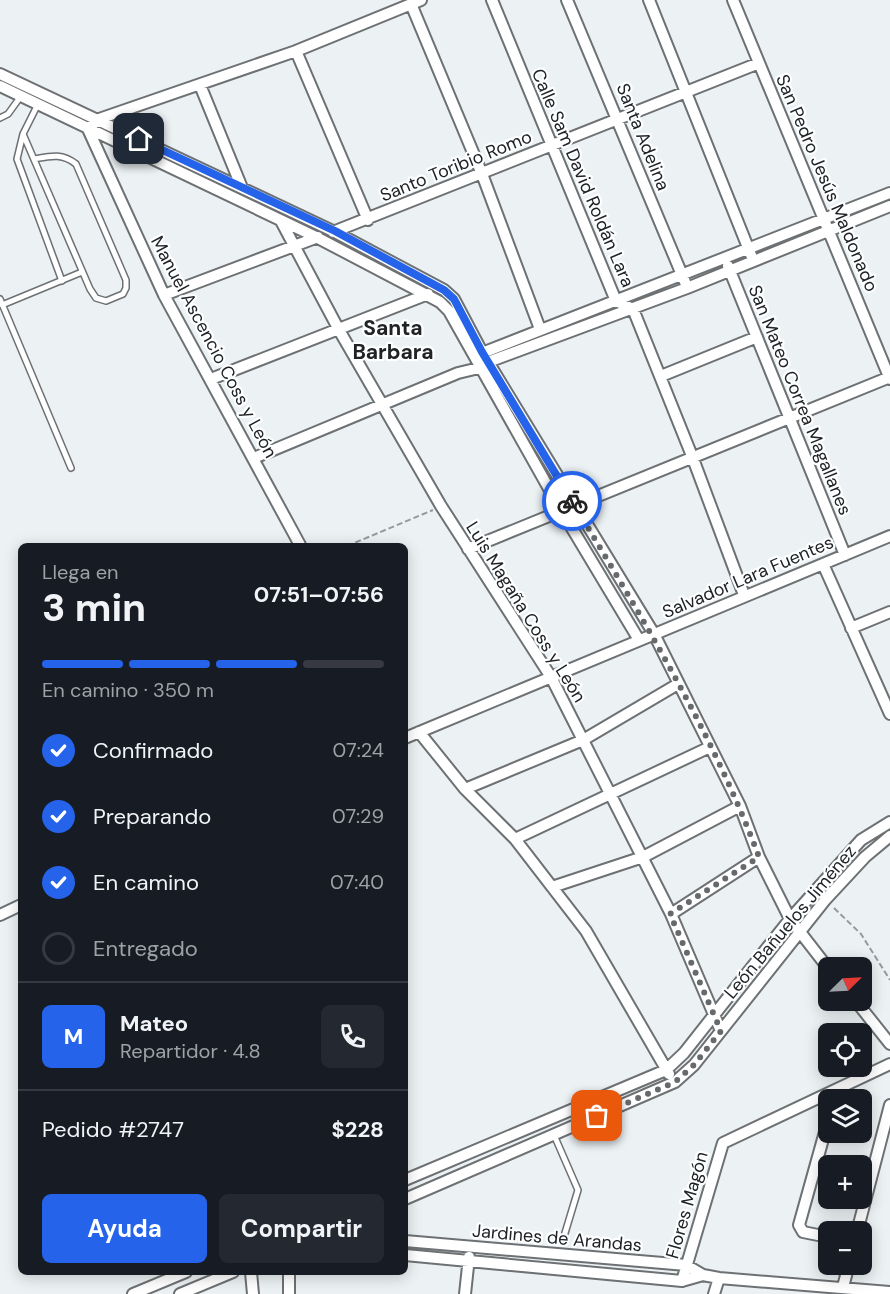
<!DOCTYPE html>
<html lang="es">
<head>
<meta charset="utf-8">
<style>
  :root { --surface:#171b24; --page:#242831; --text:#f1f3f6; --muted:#9ea1a6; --line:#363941; --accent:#2563eb }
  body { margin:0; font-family:"DM Sans",sans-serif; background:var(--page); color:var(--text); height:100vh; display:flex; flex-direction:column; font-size:22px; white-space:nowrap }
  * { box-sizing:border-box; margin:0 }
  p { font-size:20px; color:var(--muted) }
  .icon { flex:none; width:33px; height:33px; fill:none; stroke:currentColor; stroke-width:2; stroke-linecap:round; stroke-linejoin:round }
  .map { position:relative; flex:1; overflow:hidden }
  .side { position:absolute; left:18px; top:543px; width:390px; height:732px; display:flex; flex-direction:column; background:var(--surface); border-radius:9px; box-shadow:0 3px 15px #0003 }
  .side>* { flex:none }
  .needle { width:39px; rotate:66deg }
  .controls { position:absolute; left:818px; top:957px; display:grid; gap:12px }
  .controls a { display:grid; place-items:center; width:54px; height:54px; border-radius:9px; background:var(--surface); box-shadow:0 3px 15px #0003; font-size:30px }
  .pin { position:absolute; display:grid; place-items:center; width:51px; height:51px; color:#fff; margin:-26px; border-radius:12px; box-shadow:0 3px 9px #0006 }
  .courier { position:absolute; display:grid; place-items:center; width:60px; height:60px; margin:-30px; border:4px solid #2563eb; border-radius:50%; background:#fff; color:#222; box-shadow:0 2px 8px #0007 }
  .summary em { font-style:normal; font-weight:700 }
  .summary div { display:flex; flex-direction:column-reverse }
  .summary { display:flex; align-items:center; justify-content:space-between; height:102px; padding:0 24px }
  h1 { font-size:39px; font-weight:700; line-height:45px }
  .bar { display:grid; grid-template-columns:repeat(4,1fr); gap:9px 6px; align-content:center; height:72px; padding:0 24px }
  .bar i { height:8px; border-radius:4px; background:var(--line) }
  .bar .active { background:var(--accent) }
  .bar p { grid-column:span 4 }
  .line { display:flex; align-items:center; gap:15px; padding:0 24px; border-top:2px solid var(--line) }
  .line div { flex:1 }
  .round { display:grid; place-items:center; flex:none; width:63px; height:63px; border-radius:9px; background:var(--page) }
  ol { padding:0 24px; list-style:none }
  li { display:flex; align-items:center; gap:18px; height:66px }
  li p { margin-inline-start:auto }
  li .icon { padding:6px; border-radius:50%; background:var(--accent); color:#fff; stroke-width:4 }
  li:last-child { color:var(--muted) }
  li i { width:33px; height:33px; border:3px solid var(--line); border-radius:50% }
  .action { display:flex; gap:12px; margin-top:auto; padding:12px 24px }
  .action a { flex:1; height:69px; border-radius:9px; background:var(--accent); color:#fff; font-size:24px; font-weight:700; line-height:69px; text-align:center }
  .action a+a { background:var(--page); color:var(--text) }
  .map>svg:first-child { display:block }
</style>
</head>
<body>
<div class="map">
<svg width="890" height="1294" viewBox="0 0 890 1294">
  <rect width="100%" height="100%" fill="#ecf1f4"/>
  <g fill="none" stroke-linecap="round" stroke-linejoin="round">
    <defs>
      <path id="lane" d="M0 118 8 114 21 96
        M23 134 17 159 62 281
        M34 159C51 156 62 153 76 164L126 280V288L123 294 106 301 96 298 90 289 23 134 38 104
        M0 299 71 468
        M2 305 82 272
        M554 1135 578 1190 565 1233"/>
      <path id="street" d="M492 0 616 301 633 309 692 456 744 595
        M567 0 685 282
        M649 0 751 255
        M733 0 890 379
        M411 4 482 174 540 329
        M296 51 368 220
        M0 74 335 232 444 290 454 299 482 352 654 634 740 806 759 857 790 919 828 968
        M200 85 242 188
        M0 86 316 237 440 302 449 311 561 510 639 640
        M281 221 339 330 441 506 551 677 671 914 721 1031
        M333 232 759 63
        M728 266 845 555
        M164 295 318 237
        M477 355 890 193
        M661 376 757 337
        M211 379 428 294
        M254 458 458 373 479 368 488 362 687 288 890 206
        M300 545 164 295 88 129 99 119 296 51 421 0
        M468 549 890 377
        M823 564 890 714
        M851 628 890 612
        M419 732 465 789 515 839 586 931 669 1074
        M405 738 890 536
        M465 789 583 740 678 684
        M515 839 710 747
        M552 887 643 857 740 806
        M671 914 759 857
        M0 915 21 905
        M855 1000 890 1044
        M828 1121 799 1225 803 1232 828 1237
        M405 1180 666 1070 684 1053 790 919 861 840 890 822
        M405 1199 675 1082 694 1065 826 899 865 857 890 836
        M857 1232 890 1105
        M405 1241 686 1265 703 1275 719 1278 890 1292
        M405 1255 682 1281 703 1275
        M251 1272 253 1294
        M682 1281 723 1143 890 1064
        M843 1287 849 1264
        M133 1294 186 1272
        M180 1294 233 1272
        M289 1294V1272
        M465 1294 469 1257
        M714 1294 719 1278"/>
    </defs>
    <use href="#lane" stroke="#6d7173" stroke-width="8"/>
    <use href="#street" stroke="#6d7173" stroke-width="14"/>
    <path stroke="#969a9c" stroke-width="2" stroke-dasharray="6 3" stroke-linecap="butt" d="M347 546 433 510
      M834 908 861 934 890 980"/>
    <use href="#lane" stroke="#fff" stroke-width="5"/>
    <use href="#street" stroke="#fff" stroke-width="10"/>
  </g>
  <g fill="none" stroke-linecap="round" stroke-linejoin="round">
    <path stroke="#676a6c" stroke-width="6" stroke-dasharray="0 10.8" d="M572 501C641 616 712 731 759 857L670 914 721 1031 694 1065 675 1082 597 1116"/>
    <path stroke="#2563eb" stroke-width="8" d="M139 139 335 231 444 290 454 299 482 352 572 501"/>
  </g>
  <g text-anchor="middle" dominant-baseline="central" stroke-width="4.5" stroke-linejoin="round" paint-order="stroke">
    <g font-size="18" fill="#202223" stroke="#fcfeff">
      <text transform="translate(643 137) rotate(68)">Santa Adelina</text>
      <text transform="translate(456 166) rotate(-22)">Santo Toribio Romo</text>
      <text transform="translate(583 178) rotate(67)">Calle Sam David Roldán Lara</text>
      <text transform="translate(827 183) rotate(67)">San Pedro Jesús Maldonado</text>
      <text transform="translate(214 347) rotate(62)">Manuel Ascencio Coss y León</text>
      <text transform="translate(800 400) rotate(68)">San Mateo Correa Magallanes</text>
      <text transform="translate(748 577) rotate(-23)">Salvador Lara Fuentes</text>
      <text transform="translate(526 612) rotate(58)">Luis Magaña Coss y León</text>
      <text transform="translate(790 922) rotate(-50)">León Bañuelos Jiménez</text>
      <text transform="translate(687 1205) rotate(-74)">Flores Magón</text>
      <text transform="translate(557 1238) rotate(5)">Jardines de Arandas</text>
    </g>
    <g font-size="21" font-weight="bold" fill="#202223" stroke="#fcfeff">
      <text x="393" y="328">Santa<tspan x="393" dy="24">Barbara</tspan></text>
    </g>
  </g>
</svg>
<div class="controls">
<a><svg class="needle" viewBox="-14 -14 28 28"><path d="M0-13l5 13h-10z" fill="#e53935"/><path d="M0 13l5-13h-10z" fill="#9ea1a6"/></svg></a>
<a><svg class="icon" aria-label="locate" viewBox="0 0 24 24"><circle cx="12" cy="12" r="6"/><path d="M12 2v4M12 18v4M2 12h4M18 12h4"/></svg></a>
<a><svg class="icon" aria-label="layers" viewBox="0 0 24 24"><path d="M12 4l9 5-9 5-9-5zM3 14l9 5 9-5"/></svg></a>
<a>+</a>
<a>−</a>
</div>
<div class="pin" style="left:597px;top:1116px;background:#ea580c"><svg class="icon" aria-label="bag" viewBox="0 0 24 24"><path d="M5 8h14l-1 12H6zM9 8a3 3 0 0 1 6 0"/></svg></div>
<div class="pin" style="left:139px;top:139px;background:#1f2937"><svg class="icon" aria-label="home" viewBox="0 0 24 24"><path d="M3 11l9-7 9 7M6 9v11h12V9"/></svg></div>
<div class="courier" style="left:572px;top:501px"><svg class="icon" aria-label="bike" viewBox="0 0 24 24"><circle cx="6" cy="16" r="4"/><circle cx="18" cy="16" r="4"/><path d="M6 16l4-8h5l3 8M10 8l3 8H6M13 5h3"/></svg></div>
<section class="side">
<div class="summary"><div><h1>3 min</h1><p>Llega en</p></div><em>07:51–07:56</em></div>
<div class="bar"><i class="active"></i><i class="active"></i><i class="active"></i><i></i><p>En camino · 350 m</p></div>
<ol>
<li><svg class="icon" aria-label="check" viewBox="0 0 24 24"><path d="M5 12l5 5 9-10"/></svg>Confirmado<p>07:24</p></li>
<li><svg class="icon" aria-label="check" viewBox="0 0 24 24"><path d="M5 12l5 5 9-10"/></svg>Preparando<p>07:29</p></li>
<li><svg class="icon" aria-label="check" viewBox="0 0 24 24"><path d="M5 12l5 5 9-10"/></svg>En camino<p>07:40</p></li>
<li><i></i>Entregado</li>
</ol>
<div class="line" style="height:108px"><b class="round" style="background:var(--accent);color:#fff">M</b><div><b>Mateo</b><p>Repartidor · 4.8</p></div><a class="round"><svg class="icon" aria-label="phone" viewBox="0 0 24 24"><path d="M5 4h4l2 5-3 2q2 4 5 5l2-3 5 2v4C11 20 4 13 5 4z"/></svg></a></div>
<div class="line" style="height:78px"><div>Pedido #2747</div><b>$228</b></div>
<div class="action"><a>Ayuda</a><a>Compartir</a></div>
</section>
</div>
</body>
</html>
